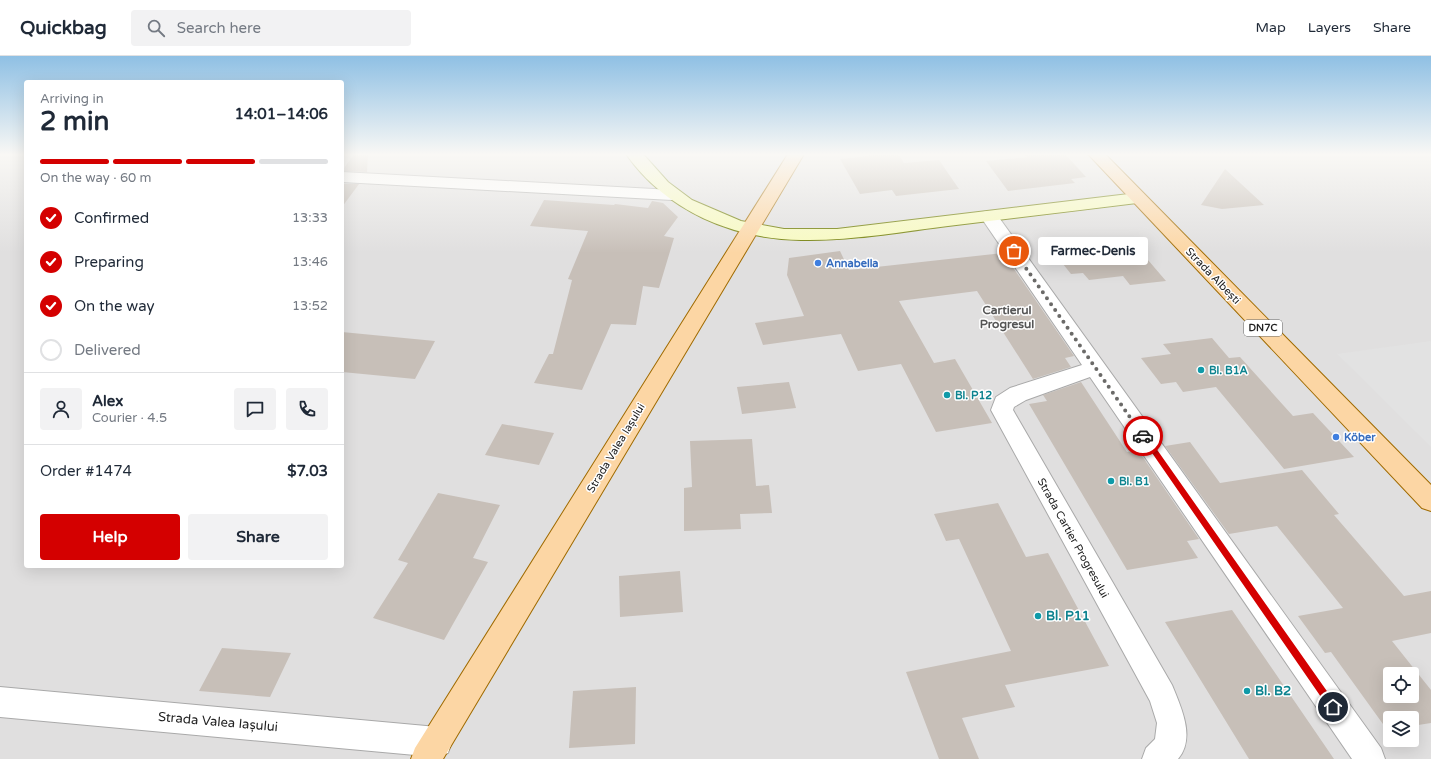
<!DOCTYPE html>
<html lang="en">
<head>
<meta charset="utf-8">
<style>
  :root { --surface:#fff; --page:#f2f2f3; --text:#1f2937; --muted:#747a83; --line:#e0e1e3; --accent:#d40000 }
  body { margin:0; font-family:"Varela Round",sans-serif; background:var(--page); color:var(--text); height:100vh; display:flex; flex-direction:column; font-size:15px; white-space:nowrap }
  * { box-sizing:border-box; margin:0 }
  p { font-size:13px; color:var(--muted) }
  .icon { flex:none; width:22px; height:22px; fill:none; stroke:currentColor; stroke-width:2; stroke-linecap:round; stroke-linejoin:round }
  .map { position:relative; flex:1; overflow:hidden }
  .side { position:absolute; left:24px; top:24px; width:320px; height:488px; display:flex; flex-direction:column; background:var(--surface); border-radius:4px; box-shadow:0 4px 16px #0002 }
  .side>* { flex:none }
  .buttons { position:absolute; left:1383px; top:611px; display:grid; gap:8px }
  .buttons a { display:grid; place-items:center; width:36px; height:36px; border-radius:4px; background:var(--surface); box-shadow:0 4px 16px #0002; font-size:20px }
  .pin { position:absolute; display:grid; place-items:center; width:34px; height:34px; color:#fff; margin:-17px; border:2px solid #fff; border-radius:50%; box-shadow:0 1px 4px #0007 }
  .courier { position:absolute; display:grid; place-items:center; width:40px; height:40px; margin:-20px; border:3px solid #d40000; border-radius:50%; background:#fff; color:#222; box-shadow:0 1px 5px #0007 }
  .bubble { position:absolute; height:28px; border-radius:4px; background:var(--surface); box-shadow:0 4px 16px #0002; font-size:13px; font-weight:800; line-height:28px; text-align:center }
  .summary em { font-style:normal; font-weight:800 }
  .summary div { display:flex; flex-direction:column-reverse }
  .summary { display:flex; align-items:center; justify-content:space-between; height:68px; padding:0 16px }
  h1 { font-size:26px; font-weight:800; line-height:30px }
  .bar { display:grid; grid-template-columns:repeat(4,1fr); gap:6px 4px; align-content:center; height:48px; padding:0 16px }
  .bar i { height:5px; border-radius:3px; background:var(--line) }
  .bar .current { background:var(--accent) }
  .bar p { grid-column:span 4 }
  .line { display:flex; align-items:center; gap:10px; padding:0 16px; border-top:1px solid var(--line) }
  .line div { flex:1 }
  .round { display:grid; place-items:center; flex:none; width:42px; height:42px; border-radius:4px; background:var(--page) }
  ol { padding:0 16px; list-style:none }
  li { display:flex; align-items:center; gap:12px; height:44px }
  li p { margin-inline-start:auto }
  li .icon { padding:4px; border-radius:50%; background:var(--accent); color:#fff; stroke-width:4 }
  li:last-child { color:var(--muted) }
  li i { width:22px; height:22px; border:2px solid var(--line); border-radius:50% }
  .action { display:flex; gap:8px; margin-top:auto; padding:8px 16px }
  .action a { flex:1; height:46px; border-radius:4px; background:var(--accent); color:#fff; font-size:16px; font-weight:800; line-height:46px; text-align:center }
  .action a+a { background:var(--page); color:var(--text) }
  header { display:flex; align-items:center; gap:24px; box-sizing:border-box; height:56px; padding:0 20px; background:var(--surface); border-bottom:1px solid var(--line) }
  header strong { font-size:19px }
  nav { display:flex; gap:22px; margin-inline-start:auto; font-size:14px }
  .search { width:280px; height:36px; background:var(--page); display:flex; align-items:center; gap:10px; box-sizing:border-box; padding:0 14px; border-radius:4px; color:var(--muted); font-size:15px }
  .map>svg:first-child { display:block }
</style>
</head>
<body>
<header>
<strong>Quickbag</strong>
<div class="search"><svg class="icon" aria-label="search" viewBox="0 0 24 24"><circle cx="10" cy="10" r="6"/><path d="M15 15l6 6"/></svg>Search here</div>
<nav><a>Map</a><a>Layers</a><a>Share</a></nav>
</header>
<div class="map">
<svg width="1431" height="703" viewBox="0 0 1431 703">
  <rect width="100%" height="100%" fill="#f2efe9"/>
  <path fill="#e0dfdf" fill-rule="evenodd" d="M0 98H26V510H342V98H1431V703H0ZM1390 618H1412V640H1390ZM1390 662H1412V684H1390Z"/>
  <path fill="#e2e2e2" d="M1431 285V391L1337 298Z"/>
  <path fill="#c7bfb8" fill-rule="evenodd" d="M354 98H368L367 116 342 115Z
    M884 98H898L904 107 939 104 959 133 896 140 892 134 860 138 840 103Z
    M1024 98H1065L1086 121 1071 123 1075 127 1008 135 986 105 1027 101Z
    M1225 113 1264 149 1222 153 1201 149Z
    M342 128H359L342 151Z
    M544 144 614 149 615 148 648 152 652 145 663 147 678 161 664 180 674 182 659 232 643 230 636 269 611 268 582 334 534 327 549 298H553L572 224 568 223 588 175 530 170Z
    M1119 182 1133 198 1142 197 1166 225 1130 229 1123 220 1089 224 1083 217 1071 218 1055 198 1082 195 1076 187Z
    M840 195 849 214 1003 197 1074 300 1065 302 1071 311 1033 323 977 235 899 245 934 307 955 303 992 367 936 376 901 308 858 315 841 278 763 289 755 267 804 260 787 219 789 202Z
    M342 276 435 285 415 323 342 316Z
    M1212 282 1229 302 1240 301 1293 360 1313 357 1354 401 1284 413 1216 331 1183 336 1176 326 1161 328 1141 302 1171 298 1163 288Z
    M789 326 796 352 742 358 737 331Z
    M1081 326 1127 396 1138 394 1199 483 1187 485 1198 502 1127 514 1029 348 1047 345 1043 339Z
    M502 368 554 377 539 409 485 399Z
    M752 383 756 430 769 429 772 457 740 458 741 473 684 475V432L692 431 690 385Z
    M1190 386 1220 427 1302 414 1339 458 1334 459 1404 540 1431 535V577L1392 585 1431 634V667L1412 670V662H1390V675H1388L1331 596 1325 597 1298 560 1343 552 1277 470 1229 478 1165 390ZM1390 618H1412V640H1390Z
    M438 437 500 449 473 502 488 506 444 584 373 562 408 507 398 504Z
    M998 447 1026 501 1048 497 1109 610 1005 629 1015 651 962 662 979 703H939L906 616 1011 595 959 483 946 485 934 458Z
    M680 515 683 556 620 561 619 520Z
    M1232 554 1334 703H1249L1165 566Z
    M222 592 291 597 270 641 199 635Z
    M636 631 635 688 569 692 573 635Z"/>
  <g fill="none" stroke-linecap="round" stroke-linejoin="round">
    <defs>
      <path id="street" d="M342 116 672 134 678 135 680 139 678 143 672 144 342 126Z
        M989 155 995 156 1381 692 1385 703H1352L1090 321 1026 344 1014 351 1013 354 1172 629C1181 651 1196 682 1178 703H1142L1146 692 1155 683 1157 667 1150 645 991 354 996 341 1010 332 1082 309 980 160 983 156Z
        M0 631 437 671 448 675 452 686 448 697 437 701 0 661Z"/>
      <path id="secondary" d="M626 98H643L668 126 692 144 741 165 784 173H837L1137 137 1143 138 1145 142 1143 146 1137 147C1074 155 1011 162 948 170 900 176 850 185 801 184 733 183 666 155 626 98Z"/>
      <path id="primary" d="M788 98H804L443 703H411L415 692Z
        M1088 98H1105L1431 429V455L1422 452Z"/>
    </defs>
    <use href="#street" stroke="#a9a9a9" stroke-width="2"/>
    <use href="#secondary" stroke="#707d05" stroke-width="2"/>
    <use href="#primary" stroke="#a06b00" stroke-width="2"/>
    <use href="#street" fill="#fff" fill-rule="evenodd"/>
    <use href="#secondary" fill="#f7fabf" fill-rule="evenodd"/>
    <use href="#primary" fill="#fcd6a4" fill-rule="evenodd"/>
  </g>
  <linearGradient id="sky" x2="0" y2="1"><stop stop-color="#8fc0e4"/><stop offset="0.5" stop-color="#f9f8f5"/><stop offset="1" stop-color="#f9f8f5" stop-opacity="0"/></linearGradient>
  <rect width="1431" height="197" fill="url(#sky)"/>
  <path fill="#d40000" d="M1143 377 1146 378 1336 648V654H1330L1141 381 1140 380Z"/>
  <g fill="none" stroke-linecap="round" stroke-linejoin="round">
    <path stroke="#6b6a68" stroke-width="4" stroke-dasharray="0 7.2" d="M1014 195 1143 380"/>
  </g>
  <g fill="#3f7fe0" stroke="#fff" stroke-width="1.5">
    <circle cx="818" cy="207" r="4"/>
    <circle cx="1336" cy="381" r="4"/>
  </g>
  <g fill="#0f9aa8" stroke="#fff" stroke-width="1.5">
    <circle cx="1201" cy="314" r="4"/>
    <circle cx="947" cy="339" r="4"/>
    <circle cx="1111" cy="425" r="4"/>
    <circle cx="1038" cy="560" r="4"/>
    <circle cx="1247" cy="635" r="4"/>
  </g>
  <g text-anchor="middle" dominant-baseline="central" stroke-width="3" stroke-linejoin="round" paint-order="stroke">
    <rect fill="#fff" stroke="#646464" stroke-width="1" x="1244" y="264" width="38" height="16" rx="3"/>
    <g font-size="10" font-weight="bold" fill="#222">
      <text x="1263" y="272">DN7C</text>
    </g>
    <g font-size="11" font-weight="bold" fill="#366cbe" stroke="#fff" text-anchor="start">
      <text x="826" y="207">Annabella</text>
      <text x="1344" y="381">Köber</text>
    </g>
    <g font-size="11" fill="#222" stroke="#fff">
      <text transform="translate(1213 220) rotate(46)">Strada Albești</text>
      <text transform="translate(616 392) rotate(-59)">Strada Valea Iașului</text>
      <text transform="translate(1073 482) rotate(61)">Strada Cartier Progresului</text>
    </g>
    <g font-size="11" font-weight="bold" fill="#0d838f" stroke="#fff" text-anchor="start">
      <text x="1209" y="314">Bl. B1A</text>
      <text x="955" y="339">Bl. P12</text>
      <text x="1119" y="425">Bl. B1</text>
    </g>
    <g font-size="12" font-weight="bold" fill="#555" stroke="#fff">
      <text x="1007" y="254">Cartierul<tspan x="1007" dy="14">Progresul</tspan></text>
    </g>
    <g font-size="13" font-weight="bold" fill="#0d838f" stroke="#fff" text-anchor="start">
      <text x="1046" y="560">Bl. P11</text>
      <text x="1255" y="635">Bl. B2</text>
    </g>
    <g font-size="13" fill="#222" stroke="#fff">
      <text transform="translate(218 666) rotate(5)">Strada Valea Iașului</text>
    </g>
  </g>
</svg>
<div class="buttons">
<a><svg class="icon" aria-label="locate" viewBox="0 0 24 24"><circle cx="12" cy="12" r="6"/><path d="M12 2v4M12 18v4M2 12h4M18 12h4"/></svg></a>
<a><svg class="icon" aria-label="layers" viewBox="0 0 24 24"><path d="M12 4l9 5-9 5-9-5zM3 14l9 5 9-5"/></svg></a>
</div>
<div class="pin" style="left:1014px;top:195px;background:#ea580c"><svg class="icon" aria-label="bag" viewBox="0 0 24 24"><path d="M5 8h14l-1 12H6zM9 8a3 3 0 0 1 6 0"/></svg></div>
<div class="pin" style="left:1333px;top:651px;background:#1f2937"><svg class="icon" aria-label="home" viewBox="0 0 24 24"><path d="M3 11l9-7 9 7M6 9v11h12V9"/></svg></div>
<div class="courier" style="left:1143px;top:380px"><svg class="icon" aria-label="car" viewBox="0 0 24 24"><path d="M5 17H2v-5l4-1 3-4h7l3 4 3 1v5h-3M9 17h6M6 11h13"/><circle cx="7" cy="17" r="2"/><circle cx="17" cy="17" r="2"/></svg></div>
<div class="bubble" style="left:1038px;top:181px;width:110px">Farmec-Denis</div>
<section class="side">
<div class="summary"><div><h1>2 min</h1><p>Arriving in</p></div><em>14:01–14:06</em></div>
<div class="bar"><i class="current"></i><i class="current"></i><i class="current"></i><i></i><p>On the way · 60 m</p></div>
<ol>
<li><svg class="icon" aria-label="check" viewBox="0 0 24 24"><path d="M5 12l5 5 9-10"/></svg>Confirmed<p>13:33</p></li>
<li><svg class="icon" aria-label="check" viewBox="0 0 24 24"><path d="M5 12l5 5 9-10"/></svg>Preparing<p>13:46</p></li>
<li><svg class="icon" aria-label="check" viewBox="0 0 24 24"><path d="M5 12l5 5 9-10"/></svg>On the way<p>13:52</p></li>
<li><i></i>Delivered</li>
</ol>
<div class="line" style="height:72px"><a class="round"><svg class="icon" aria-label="person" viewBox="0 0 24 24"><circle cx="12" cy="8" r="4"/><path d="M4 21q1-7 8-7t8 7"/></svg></a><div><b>Alex</b><p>Courier · 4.5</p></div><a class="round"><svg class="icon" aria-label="chat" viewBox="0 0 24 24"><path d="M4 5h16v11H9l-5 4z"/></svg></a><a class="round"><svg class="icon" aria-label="phone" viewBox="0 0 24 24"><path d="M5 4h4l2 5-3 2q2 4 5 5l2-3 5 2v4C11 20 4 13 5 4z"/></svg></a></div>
<div class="line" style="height:52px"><div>Order #1474</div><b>$7.03</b></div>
<div class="action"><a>Help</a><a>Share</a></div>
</section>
</div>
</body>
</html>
